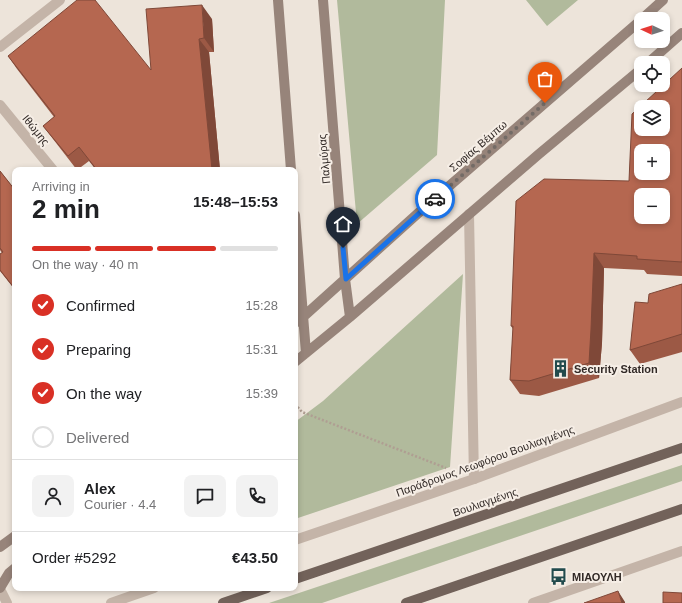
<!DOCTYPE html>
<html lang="en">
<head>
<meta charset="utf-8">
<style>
  :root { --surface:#fff; --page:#f2f2f2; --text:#202124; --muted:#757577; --line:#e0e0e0; --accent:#d93025 }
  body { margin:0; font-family:Helvetica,sans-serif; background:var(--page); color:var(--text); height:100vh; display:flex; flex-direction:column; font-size:15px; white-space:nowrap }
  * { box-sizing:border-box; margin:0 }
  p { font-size:13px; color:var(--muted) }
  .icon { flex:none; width:22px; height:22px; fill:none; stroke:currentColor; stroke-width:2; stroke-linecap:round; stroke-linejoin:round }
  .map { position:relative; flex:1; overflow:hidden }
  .side { position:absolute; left:12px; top:167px; width:286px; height:424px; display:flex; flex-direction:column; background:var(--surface); border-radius:8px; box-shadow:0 2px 6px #0003 }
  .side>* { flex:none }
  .needle { width:26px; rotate:274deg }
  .tools { position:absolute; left:634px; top:12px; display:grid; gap:8px }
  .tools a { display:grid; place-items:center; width:36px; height:36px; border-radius:8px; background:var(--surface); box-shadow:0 2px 6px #0003; font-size:20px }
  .pin { position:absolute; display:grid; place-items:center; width:34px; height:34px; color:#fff; margin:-41px -17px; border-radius:50% 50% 50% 0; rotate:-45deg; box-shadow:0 0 4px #0007 }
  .pin .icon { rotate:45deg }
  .courier { position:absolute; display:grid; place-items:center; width:40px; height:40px; margin:-20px; border:3px solid #1a73e8; border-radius:50%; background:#fff; color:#222; box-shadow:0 1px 5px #0007 }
  .headline em { font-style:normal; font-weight:800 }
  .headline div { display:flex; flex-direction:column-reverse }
  .headline { display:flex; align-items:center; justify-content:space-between; height:68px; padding:0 20px }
  h1 { font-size:26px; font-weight:800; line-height:30px }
  .bar { display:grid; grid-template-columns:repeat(4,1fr); gap:6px 4px; align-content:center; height:48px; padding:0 20px }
  .bar i { height:5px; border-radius:3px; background:var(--line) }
  .bar .current { background:var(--accent) }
  .bar p { grid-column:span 4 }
  .line { display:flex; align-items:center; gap:10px; padding:0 20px; border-top:1px solid var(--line) }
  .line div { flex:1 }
  .round { display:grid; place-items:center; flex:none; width:42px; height:42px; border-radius:8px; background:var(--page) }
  ol { padding:0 20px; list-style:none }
  li { display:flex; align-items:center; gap:12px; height:44px }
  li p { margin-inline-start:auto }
  li .icon { padding:4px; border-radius:50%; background:var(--accent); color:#fff; stroke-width:4 }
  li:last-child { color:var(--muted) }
  li i { width:22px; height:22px; border:2px solid var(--line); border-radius:50% }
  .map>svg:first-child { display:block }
</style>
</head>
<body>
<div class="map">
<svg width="682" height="603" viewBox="0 0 682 603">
  <rect width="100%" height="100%" fill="#ede4da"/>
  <path fill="#b1ba9c" d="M337 0H445L437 155 357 224Z
    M526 0H578L547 26Z
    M463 274 450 467 295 519V422L323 401Z
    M682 465V481L322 603H269Z"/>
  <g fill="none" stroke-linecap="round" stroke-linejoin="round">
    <path stroke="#af9e92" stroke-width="2.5" stroke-dasharray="2 2" stroke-linecap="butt" d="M295 404 302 412 446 468"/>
    <path stroke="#c4b4a8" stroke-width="10" d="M0 47 60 0
      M0 105 53 170
      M469 214 474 479"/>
    <path stroke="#c4b4a8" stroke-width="10" d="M295 540 474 479 682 402
      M0 589 7 603
      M111 603 154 588
      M533 603 682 551"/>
    <path stroke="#97847a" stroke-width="10" d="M278 0 291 170
      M323 0 345 279 350 317
      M642 19 663 0
      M648 63 682 33
      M295 215 306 353
      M295 323 303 317 425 207 641 20
      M295 362 350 317 539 154 641 69
      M0 547 15 536
      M0 588 9 573 15 568"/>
    <path stroke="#72625a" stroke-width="10" d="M295 579 682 448
      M223 603 267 588
      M406 603 682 509"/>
  </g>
  <path fill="#9c5945" d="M212 19 214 52H209L220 170H96L89 161 77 170 53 139 43 126 54 117 17 69 8 56 151 70Z
    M682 68V276L647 274 644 270 604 268 602 343 599 378 539 396 520 394 510 380 513 329 511 326 629 181Z
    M0 171 15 190V290L0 271V254L2 253 0 250Z
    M682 284V352L640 364 630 350 648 303Z"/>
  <path fill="#7f4838" d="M202 5 212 19 214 52 204 38Z
    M199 39 209 52 220 170H212Z
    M594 253 604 268 602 343 599 378 589 363Z
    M618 591 625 602V603H622Z"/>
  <path fill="#b56750" stroke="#7f4838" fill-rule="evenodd" d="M77 0H95L151 70 146 9 202 5 204 38 199 39 212 170H97L79 147 68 156 43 126 55 116 8 56Z
    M682 68V262L637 259V256L594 253 591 329 589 363 529 381 510 380 513 326H511L516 201 544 179 629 181 632 114ZM641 107H663V129H641ZM641 151H663V173H641ZM641 195H663V217H641Z
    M0 171 15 190V289L0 270V254L3 252 0 248Z
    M682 284V334L630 350 635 302 648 303 649 294Z
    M618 591 622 603H584Z
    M663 592 682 593V603H663Z"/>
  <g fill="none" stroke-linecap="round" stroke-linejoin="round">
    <path stroke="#736b66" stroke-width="4" stroke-dasharray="0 7.2" d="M435 199 545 103"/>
    <path stroke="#1a73e8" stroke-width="5" d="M343 248 346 279 435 199"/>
  </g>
  <defs>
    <symbol id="building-bare" viewBox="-9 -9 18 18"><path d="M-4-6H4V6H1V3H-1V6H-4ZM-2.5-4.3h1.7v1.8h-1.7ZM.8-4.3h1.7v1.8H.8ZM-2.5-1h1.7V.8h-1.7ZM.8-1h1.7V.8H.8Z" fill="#224b4d" stroke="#f6eee6" stroke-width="2.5" paint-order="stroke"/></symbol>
    <symbol id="bus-bare" viewBox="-9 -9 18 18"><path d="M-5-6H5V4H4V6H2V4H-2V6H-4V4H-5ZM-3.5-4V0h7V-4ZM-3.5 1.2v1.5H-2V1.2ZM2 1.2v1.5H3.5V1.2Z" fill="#224b4d" stroke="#f6eee6" stroke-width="2.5" paint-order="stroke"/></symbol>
  </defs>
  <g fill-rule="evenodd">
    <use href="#building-bare" x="548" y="356" width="25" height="25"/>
    <use href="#bus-bare" x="546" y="564" width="25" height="25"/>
  </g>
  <g text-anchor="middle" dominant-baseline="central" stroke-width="4" stroke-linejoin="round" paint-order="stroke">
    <g font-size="11" fill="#322a27" stroke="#f6eee6">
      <text transform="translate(36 130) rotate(51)">Ιθώμης</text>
      <text transform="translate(478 146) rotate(-41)">Σοφίας Βέμπω</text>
      <text transform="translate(324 159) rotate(-95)">Παλμύρας</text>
      <text transform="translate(485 461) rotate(-20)">Παράδρομος Λεωφόρου Βουλιαγμένης</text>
      <text transform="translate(485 502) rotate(-19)">Βουλιαγμένης</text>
    </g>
    <g font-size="11" font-weight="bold" fill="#322a27" stroke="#f6eee6" text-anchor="start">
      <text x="574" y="369">Security Station</text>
      <text x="572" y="577">ΜΙΑΟΥΛΗ</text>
    </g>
  </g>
</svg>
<div class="tools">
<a><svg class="needle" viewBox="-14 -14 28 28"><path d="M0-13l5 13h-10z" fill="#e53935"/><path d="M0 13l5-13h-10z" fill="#757577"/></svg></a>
<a><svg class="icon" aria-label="locate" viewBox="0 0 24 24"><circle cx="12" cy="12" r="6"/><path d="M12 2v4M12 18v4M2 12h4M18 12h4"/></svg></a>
<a><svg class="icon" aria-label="layers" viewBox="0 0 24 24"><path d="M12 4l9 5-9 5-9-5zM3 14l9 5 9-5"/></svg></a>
<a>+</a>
<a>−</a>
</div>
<div class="pin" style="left:545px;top:103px;background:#ea580c"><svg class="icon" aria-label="bag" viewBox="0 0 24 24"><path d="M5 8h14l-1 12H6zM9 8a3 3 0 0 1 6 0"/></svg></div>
<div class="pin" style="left:343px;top:248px;background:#1f2937"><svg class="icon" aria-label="home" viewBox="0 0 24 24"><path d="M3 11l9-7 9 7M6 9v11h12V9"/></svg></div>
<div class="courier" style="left:435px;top:199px"><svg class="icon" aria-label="car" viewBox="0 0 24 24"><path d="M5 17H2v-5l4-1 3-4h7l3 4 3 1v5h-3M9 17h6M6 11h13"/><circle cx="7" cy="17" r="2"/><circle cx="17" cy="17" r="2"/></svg></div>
<section class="side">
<div class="headline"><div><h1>2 min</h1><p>Arriving in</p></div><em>15:48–15:53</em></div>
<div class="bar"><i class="current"></i><i class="current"></i><i class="current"></i><i></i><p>On the way · 40 m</p></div>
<ol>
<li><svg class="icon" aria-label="check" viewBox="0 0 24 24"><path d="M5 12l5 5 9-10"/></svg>Confirmed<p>15:28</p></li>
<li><svg class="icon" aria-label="check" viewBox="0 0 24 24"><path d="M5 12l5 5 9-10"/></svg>Preparing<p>15:31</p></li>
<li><svg class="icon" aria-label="check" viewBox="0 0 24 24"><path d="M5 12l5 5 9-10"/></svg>On the way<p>15:39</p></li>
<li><i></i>Delivered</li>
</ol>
<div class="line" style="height:72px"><a class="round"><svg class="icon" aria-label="person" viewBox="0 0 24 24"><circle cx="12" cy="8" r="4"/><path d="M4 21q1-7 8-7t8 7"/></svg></a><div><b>Alex</b><p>Courier · 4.4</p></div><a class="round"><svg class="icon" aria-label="chat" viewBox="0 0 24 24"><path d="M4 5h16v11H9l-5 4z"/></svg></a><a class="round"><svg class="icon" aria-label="phone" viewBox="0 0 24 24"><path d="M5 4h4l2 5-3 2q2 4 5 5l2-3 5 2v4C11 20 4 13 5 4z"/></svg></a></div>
<div class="line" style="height:52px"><div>Order #5292</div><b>€43.50</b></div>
</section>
</div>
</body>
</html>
